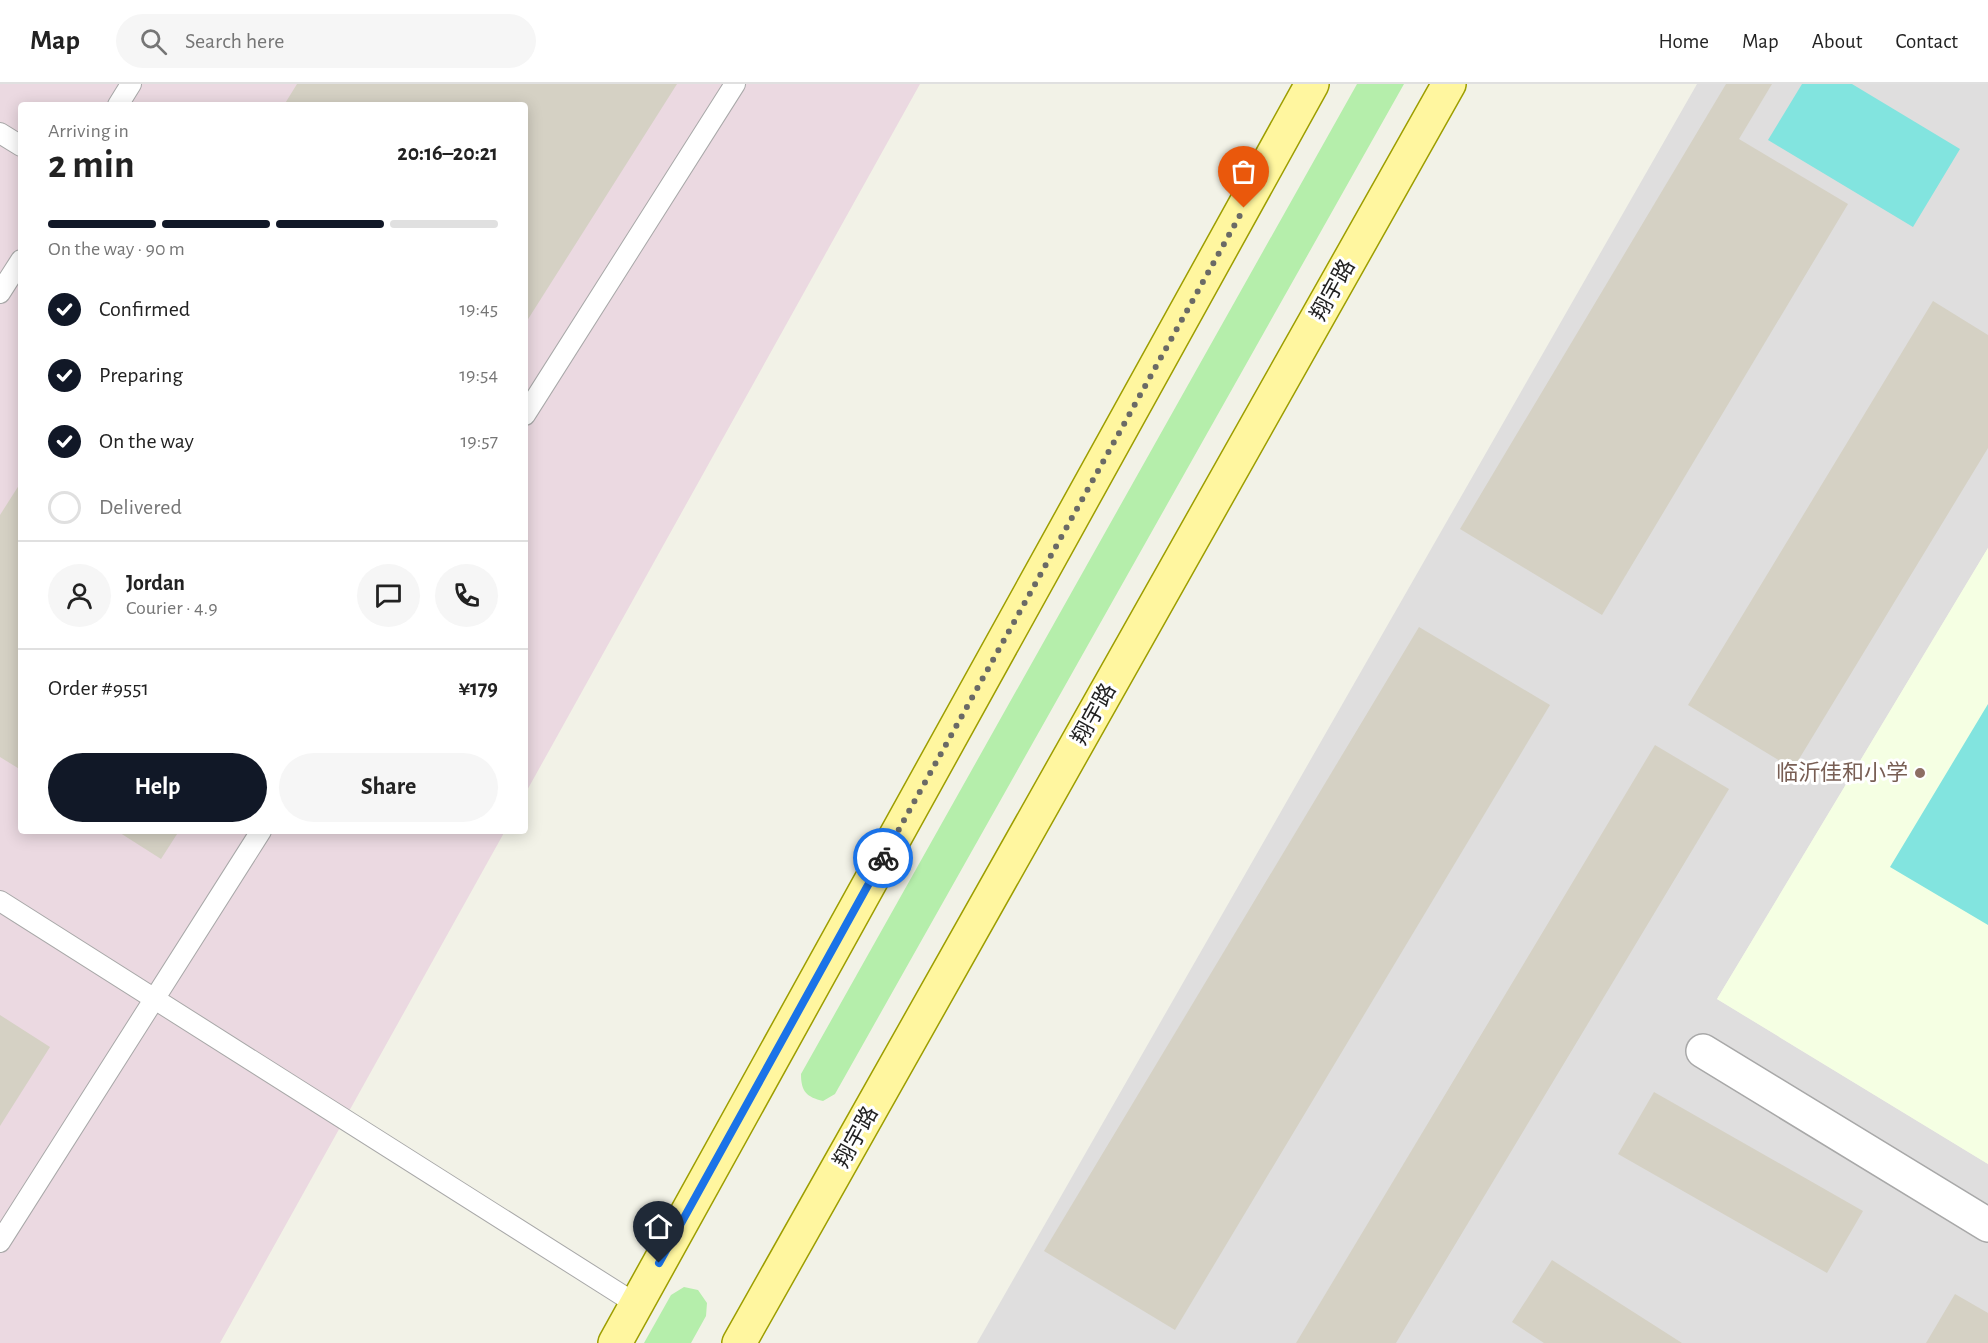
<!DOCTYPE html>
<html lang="en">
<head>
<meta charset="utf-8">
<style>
  :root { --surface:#fff; --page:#f6f6f6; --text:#222; --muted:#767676; --line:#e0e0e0; --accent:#111827 }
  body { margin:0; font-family:"Alegreya Sans","Noto Sans SC",sans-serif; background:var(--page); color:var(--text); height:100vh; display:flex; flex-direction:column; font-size:22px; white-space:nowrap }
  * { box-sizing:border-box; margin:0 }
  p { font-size:20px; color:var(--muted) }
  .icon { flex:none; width:33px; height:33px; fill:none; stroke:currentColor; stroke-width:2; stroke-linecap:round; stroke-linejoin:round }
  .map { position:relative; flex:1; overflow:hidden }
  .panel { position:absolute; left:18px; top:18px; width:510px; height:732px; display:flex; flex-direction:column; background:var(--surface); border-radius:6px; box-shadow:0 3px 15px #0003 }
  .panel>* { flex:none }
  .pin { position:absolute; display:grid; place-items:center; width:51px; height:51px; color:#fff; margin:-62px -26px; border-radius:50% 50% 50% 0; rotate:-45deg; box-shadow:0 0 6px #0007 }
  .pin .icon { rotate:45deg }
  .courier { position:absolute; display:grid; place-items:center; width:60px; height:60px; margin:-30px; border:4px solid #1a73e8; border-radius:50%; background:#fff; color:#222; box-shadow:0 2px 8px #0007 }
  .summary em { font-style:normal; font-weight:700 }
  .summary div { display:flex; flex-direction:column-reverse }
  .summary { display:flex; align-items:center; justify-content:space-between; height:102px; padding:0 30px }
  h1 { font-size:39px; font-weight:700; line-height:45px }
  .bar { display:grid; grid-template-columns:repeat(4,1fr); gap:9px 6px; align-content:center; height:72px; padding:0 30px }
  .bar i { height:8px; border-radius:4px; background:var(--line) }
  .bar .selected { background:var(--accent) }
  .bar p { grid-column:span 4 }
  .line { display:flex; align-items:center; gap:15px; padding:0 30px; border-top:2px solid var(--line) }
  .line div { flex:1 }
  .round { display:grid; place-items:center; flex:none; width:63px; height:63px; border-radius:32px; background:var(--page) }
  ol { padding:0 30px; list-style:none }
  li { display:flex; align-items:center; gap:18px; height:66px }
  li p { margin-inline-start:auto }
  li .icon { padding:6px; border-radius:50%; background:var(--accent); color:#fff; stroke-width:4 }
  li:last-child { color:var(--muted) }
  li i { width:33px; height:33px; border:3px solid var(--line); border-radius:50% }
  .action { display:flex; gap:12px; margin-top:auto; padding:12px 30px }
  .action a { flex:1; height:69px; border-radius:36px; background:var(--accent); color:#fff; font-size:24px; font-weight:700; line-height:69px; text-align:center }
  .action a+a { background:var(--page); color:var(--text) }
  header { display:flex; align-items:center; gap:36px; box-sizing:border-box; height:84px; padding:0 30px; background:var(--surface); border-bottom:2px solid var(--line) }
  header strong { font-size:28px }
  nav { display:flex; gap:33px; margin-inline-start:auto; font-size:21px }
  .search { width:420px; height:54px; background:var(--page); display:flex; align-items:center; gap:15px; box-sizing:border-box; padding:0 21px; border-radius:33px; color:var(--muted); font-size:22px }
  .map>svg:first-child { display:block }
</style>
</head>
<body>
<header>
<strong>Map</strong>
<div class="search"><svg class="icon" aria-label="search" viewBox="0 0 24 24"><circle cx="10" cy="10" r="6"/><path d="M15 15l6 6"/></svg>Search here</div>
<nav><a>Home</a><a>Map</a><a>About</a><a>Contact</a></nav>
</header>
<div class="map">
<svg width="1988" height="1259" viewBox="0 0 1988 1259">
  <rect width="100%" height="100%" fill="#f2f2e7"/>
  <path fill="#dfdede" d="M1697 0H1988V464L1717 915 1988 1080V1259H977Z"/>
  <path fill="#ebd9e1" d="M0 0H920L525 710V21H21V747H505L220 1259H0Z"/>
  <path fill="#f5ffe3" d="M1988 464V1080L1717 915Z"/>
  <path fill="#b5eeab" d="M1357 0H1404L835 1010 823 1017C807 1013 801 1008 801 990Z
    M684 1203 698 1206 707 1219 706 1232 691 1259H644L671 1211Z"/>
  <path fill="#82e4df" d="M1802 0H1852L1960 65 1913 143 1768 56Z
    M1988 620V841L1890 783Z"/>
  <path fill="#d5d1c4" d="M297 0H677L525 240V21H284Z
    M1726 0H1772L1739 55 1848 120 1602 531 1460 445Z
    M1933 217 1988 251V364L1793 685 1688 621Z
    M21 398V686L0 673V431Z
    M1419 543 1550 621 1175 1246 1044 1167Z
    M1655 661 1729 705 1396 1259H1296Z
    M117 747H179L161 775Z
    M0 931 50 963 0 1042Z
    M1654 1008 1863 1127 1827 1189 1618 1070Z
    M1552 1176 1682 1259H1544L1512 1238Z
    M1955 1210 1988 1229V1259H1926Z"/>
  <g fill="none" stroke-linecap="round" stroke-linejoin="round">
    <defs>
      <path id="lane" d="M118 21 131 0
        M0 49 21 62
        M0 209 21 176
        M525 331 735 0
        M0 817 636 1220
        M0 1158 261 747"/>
      <path id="street" d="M1703 967 1988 1141"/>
      <path id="primary" d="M615 1259 1312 0
        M739 1259 1449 0"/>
    </defs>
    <use href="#lane" stroke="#a8a8a8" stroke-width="22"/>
    <use href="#street" stroke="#a8a8a8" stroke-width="36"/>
    <use href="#primary" stroke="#9d9e00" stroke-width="36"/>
    <use href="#lane" stroke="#fff" stroke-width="20"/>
    <use href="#street" stroke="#fff" stroke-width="33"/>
    <use href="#primary" stroke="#fff69f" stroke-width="33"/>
  </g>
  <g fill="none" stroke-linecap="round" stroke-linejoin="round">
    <path stroke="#6a6a66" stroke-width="6" stroke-dasharray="0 10.8" d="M883 774 1244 124"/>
    <path stroke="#1a73e8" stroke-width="8" d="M659 1179 883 774"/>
  </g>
  <circle fill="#8d6e63" stroke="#fff" stroke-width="2" cx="1920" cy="689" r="6"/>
  <g text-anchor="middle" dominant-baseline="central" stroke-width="6" stroke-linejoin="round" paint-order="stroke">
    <g font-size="22" fill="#212121" stroke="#fff">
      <text transform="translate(1333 206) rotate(-61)">翔宇路</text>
      <text transform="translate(1094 630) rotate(-61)">翔宇路</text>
      <text transform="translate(856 1053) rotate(-61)">翔宇路</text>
    </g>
    <g font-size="22" fill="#785e54" stroke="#fff" text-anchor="end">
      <text x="1908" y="689">临沂佳和小学</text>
    </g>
  </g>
</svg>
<div class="pin" style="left:1244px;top:124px;background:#ea580c"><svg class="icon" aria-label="bag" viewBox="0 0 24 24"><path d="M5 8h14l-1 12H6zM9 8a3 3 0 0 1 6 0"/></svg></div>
<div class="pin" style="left:659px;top:1179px;background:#1f2937"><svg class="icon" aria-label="home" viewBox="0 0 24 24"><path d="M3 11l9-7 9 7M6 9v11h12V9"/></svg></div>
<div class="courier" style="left:883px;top:774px"><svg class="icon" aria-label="bike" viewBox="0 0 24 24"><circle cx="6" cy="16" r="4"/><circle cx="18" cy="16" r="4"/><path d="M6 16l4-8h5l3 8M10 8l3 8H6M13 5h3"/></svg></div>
<section class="panel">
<div class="summary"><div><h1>2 min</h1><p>Arriving in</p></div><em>20:16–20:21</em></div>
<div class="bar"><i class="selected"></i><i class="selected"></i><i class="selected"></i><i></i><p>On the way · 90 m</p></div>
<ol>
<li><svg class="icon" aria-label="check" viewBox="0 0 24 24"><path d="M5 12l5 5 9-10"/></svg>Confirmed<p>19:45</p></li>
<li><svg class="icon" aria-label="check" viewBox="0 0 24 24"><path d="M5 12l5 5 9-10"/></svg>Preparing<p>19:54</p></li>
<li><svg class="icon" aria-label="check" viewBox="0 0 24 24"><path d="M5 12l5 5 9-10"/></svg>On the way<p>19:57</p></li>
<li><i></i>Delivered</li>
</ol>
<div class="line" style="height:108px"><a class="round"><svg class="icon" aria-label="person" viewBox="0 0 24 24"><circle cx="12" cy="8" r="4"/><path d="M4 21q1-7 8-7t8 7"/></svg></a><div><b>Jordan</b><p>Courier · 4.9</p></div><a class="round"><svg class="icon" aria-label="chat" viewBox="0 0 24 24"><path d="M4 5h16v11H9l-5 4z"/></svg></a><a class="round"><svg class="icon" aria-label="phone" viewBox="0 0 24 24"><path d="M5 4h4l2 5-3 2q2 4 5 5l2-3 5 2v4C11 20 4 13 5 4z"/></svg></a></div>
<div class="line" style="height:78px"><div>Order #9551</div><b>¥179</b></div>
<div class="action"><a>Help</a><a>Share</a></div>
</section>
</div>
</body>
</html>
